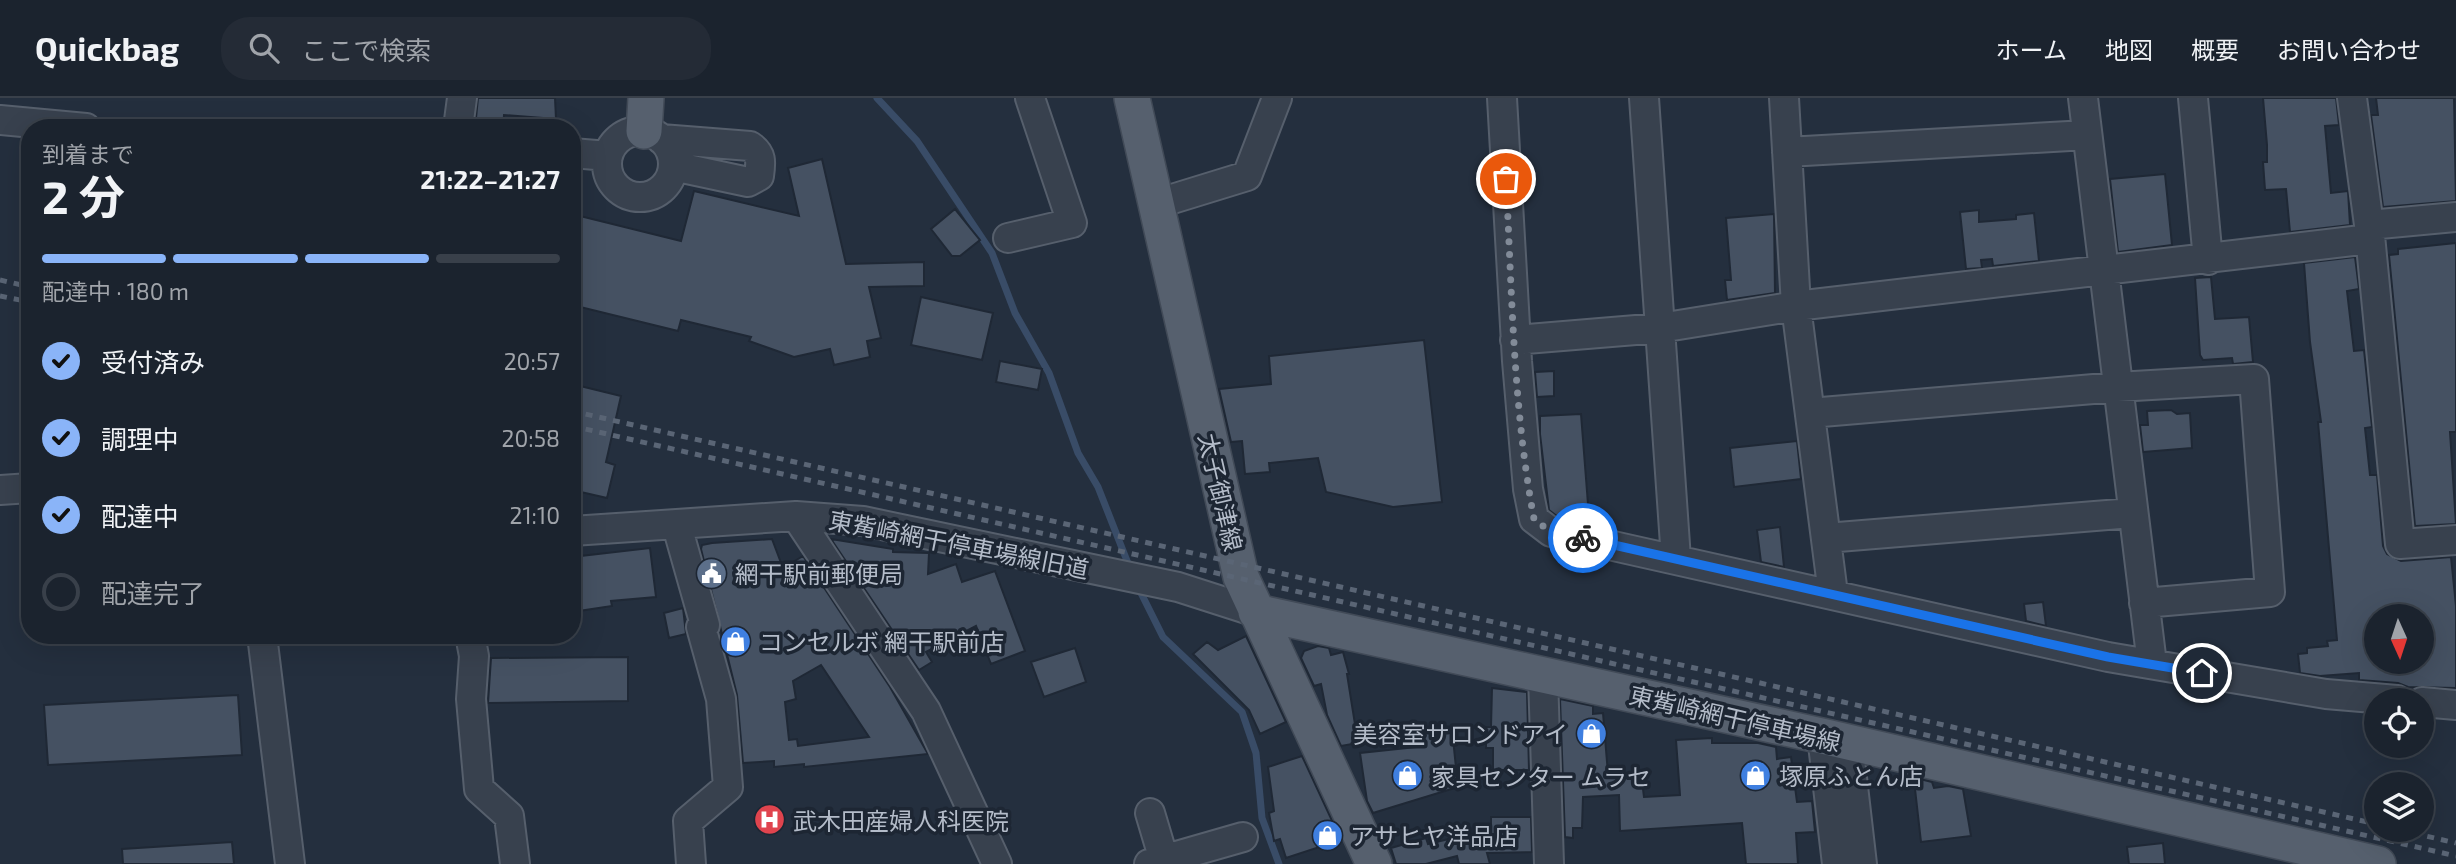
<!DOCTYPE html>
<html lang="ja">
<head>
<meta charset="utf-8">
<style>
  :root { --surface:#1b232e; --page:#242b36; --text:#f1f3f6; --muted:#a0a4aa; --line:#39404a; --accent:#8ab4f8 }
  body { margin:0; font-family:"Exo 2","Noto Sans JP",sans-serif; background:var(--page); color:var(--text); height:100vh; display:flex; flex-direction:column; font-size:26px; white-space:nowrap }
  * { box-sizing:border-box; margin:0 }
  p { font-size:23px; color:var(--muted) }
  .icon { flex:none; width:38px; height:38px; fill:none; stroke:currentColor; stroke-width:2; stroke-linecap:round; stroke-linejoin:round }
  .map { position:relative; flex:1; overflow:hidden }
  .drawer { position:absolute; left:21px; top:21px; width:560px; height:525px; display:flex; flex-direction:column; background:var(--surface); border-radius:28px; box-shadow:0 7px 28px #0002,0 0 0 2px var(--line) }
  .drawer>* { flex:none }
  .needle { width:46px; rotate:177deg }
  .buttons { position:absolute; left:2364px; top:506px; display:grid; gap:14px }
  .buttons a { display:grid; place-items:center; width:70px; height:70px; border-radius:50%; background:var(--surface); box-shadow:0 7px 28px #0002,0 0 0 2px var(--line); font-size:35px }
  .pin { position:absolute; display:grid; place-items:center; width:60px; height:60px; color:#fff; margin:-30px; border:4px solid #fff; border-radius:50%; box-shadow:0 2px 7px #0007 }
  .courier { position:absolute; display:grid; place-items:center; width:70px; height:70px; margin:-35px; border:5px solid #1a73e8; border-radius:50%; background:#fff; color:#222; box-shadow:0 2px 9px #0007 }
  .head em { font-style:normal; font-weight:700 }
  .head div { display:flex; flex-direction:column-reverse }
  .head { display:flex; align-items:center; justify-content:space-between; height:119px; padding:0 21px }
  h1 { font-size:46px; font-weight:700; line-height:52px }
  .bar { display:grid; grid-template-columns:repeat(4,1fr); gap:10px 7px; align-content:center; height:84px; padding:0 21px }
  .bar i { height:9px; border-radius:5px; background:var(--line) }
  .bar .selected { background:var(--accent) }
  .bar p { grid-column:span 4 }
  ol { padding:0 21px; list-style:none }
  li { display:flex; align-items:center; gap:21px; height:77px }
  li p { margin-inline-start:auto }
  li .icon { padding:7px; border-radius:50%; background:var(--accent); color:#111; stroke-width:4 }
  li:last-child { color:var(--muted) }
  li i { width:38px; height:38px; border:4px solid var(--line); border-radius:50% }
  header { display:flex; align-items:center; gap:42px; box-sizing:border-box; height:98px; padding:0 35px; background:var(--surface); border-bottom:2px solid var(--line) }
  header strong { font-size:33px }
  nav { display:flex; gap:38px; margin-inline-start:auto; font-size:24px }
  .search { width:490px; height:63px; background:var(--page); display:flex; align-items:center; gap:18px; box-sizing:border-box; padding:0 24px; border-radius:28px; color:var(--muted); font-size:26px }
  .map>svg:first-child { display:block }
</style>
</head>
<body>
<header>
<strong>Quickbag</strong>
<div class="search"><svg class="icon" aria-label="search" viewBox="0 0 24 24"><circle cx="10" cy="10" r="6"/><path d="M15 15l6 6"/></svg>ここで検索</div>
<nav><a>ホーム</a><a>地図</a><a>概要</a><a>お問い合わせ</a></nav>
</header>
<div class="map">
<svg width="2456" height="766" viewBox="0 0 2456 766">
  <rect width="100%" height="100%" fill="#242f3e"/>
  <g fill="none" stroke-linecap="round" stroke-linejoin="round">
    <path stroke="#394c67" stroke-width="7" d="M877 0 917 43 992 155 1015 215 1049 275 1078 355 1098 389 1131 473
      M1137 487 1163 539 1242 614 1256 655 1262 720 1279 766"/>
  </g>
  <path fill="#455162" stroke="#1f2835" stroke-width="2" fill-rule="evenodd" d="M478 0H555L556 21 504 17 503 30H475Z
    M2263 0H2336L2339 27 2325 28 2331 95 2348 93 2350 127 2290 134 2286 91 2265 92 2263 64H2267V47Z
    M2376 0H2454L2456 103 2383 109 2371 17H2378Z
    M822 61 846 166 924 164V188L869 189 881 240 867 243 870 259 834 267 830 251 794 259 749 243 751 239 681 222 678 233 572 207V116L681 143 694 93 799 118 788 70Z
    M2165 76 2172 147 2118 154 2110 81Z
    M955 111 980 142 960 158H952L931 131Z
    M1979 112V124L2016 121V117L2034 115 2039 163 1993 168 1992 161 1981 162 1982 170 1966 171 1960 114Z
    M1774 116 1775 195 1727 202 1725 182H1731L1726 120Z
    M2456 145V334H2450L2456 426 2415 428 2389 157 2398 156V151Z
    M2355 159 2359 191 2347 193 2354 253 2364 252 2372 329 2365 330 2370 377H2377L2383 448 2387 456 2401 463 2451 459 2456 508V590L2408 589 2398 585 2359 582V575L2320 578 2300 575 2298 556 2307 555V550L2328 548 2327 543 2337 542 2318 324H2321L2310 244 2304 165ZM2376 518H2422V564H2376Z
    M2211 179 2215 221 2249 219 2253 264 2233 266 2232 260 2203 262 2200 257 2195 180Z
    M921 199 993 215 982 262 911 247Z
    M1424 242 1442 404 1393 409 1326 394 1318 360 1269 365 1270 374 1245 376 1242 343 1231 344 1219 291 1271 286 1269 258Z
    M1000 263 1042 271 1038 292 996 284Z
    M1554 273V298L1537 299 1535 274Z
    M572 286 621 298 606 364 615 367 607 400 572 392Z
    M2171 312 2177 316 2190 315 2192 350 2143 354 2140 327H2148L2147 313Z
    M1581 316 1589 419 1588 425 1558 419 1549 412 1540 336V318Z
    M1797 343 1801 381 1734 389 1730 350Z
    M1780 429 1784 469 1761 464 1757 432Z
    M772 441 783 470 803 458 890 589 928 656 804 669V666L774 669V663L743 665 737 597 701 451 702 447 712 445ZM821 567 869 639 798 648 797 641 789 642 785 604 796 601 793 583Z
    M831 441 893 451V454L929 455 928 476 956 466 962 484 995 473 1025 553 991 566 976 528 926 554 932 564 919 572Z
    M650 450 656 499 611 503 612 508 572 514V459Z
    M2043 504 2046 528 2026 523 2024 506Z
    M683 510 686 536 669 540 664 515Z
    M1246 538 1286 624 1260 636 1249 612 1193 556 1207 544 1218 552Z
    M1318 548 1329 550 1331 557 1343 554 1349 576H1347L1358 645 1341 648 1327 617 1321 586 1314 588 1301 560 1304 553Z
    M1075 550 1086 584 1044 599 1031 564Z
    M628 559V603L488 605 491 560Z
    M1492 590 1527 594 1529 672H1493V650H1486V629H1491Z
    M238 597 242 657 48 667 44 607Z
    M1560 601 1593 608V616L1603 615 1608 676 1641 675 1644 699 1680 697 1676 642 1712 640V645H1758L1776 649 1777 661 1791 659 1797 704 1812 703 1815 734 1796 735 1798 766H1746L1742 725 1620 733 1619 697 1583 699 1582 730H1573V740L1565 739Z
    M1452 631 1458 689 1373 715 1367 703 1360 655 1425 648 1424 633Z
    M1302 658 1341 742 1286 760 1280 741 1274 743 1269 715 1274 713 1268 669Z
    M1920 681 1932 684 1934 690 1948 688 1963 691 1971 738 1921 744 1914 682Z
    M1491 719H1531L1532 754 1487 755 1490 766H1459L1457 758 1426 766H1396L1391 750 1426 740 1428 746 1461 738 1487 736V731L1491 729Z
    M232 744 234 766H123L122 751Z
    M2163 745 2165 766H2129L2127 749Z"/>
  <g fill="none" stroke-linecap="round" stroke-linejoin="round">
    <defs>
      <path id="minor" d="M1502 0 1517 263 1528 391 1534 421 1551 434 2108 559 2326 596 2397 602
        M1644 0 1676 461
        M1784 0 1796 208 1833 496
        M2083 0 2152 566
        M2193 0 2208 162
        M2352 0 2369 127 2400 446 2456 442
        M0 22 86 30
        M458 30 462 0
        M607 66a33 33 0 1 1 66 0a33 33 0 1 1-66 0Z
        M661 41 750 48C762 56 761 64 759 78L748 84 673 68
        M1787 54 2087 37
        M572 55 608 58
        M1156 106 1247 78 1277 0
        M2369 127 2456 119
        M1008 140 1072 125 1030 0
        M1515 242 1660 230 1796 208 2370 141
        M1810 315 2117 289 2254 281 2270 494 2144 505
        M0 392 30 390
        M796 418 926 613 997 766
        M677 428 705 527 701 529 721 601 728 689 688 723 691 766
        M572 433 796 418 863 423 1178 489 1256 514
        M1826 440 2132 415
        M262 537 290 766
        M470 537 474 558 471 601 479 691 509 718 515 766
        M1543 578 1549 766
        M2422 604 2456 607
        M1822 638 1837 766
        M1848 645 1862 766
        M1150 715 1164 762
        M1149 766 1243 739"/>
      <path id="major" d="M1132 0 1241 479 1374 766
        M644 33 646 0
        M1256 514 1822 638 2378 766"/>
    </defs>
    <use href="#minor" stroke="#565f6c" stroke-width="32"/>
    <use href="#major" stroke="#414a57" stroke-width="38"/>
    <use href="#minor" stroke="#38414e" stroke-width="28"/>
    <use href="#major" stroke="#56606e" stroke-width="35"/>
    <path stroke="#5a6575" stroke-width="5" stroke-dasharray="7 7" stroke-linecap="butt" d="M0 182 30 189
      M0 198 30 204
      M572 313 2376 726
      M572 328 2456 758
      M2400 732 2456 745"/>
  </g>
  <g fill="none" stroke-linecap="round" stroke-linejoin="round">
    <path stroke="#828b98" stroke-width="7" stroke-dasharray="0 12.6" d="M1506 81C1512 193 1513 310 1534 421L1551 434 1583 440"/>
    <path stroke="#1a73e8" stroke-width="9" d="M1583 440 2108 559 2202 575"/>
  </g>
  <defs>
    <symbol id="civic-disc" viewBox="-11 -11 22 22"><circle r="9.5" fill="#5c6f8a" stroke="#1d2633"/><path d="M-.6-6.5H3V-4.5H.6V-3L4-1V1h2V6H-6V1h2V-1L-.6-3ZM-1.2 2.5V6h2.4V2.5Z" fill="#fff"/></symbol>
    <symbol id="shop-disc" viewBox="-11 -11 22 22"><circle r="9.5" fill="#3f7fe0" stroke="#1d2633"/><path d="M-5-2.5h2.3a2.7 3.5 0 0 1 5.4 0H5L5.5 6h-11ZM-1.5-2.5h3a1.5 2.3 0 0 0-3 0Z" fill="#fff"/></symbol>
    <symbol id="hospital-disc" viewBox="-11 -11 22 22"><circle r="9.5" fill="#e0444e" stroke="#1d2633"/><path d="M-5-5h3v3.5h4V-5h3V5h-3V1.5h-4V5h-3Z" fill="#fff"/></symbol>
  </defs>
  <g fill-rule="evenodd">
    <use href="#civic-disc" x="694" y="458" width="35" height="35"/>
    <use href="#shop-disc" x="718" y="526" width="35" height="35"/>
    <use href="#shop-disc" x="1574" y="618" width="35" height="35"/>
    <use href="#shop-disc" x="1738" y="660" width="35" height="35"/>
    <use href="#shop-disc" x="1390" y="660" width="35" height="35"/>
    <use href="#hospital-disc" x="752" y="704" width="35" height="35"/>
    <use href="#shop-disc" x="1310" y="720" width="35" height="35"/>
  </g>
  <g text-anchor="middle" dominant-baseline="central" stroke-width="7" stroke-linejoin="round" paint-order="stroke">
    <g font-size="24" fill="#b4bcc9" stroke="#1d2633">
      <text transform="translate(1221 394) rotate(77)">太子御津線</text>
      <text transform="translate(959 446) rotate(11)">東觜崎網干停車場線旧道</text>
      <text transform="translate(1735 620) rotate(13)">東觜崎網干停車場線</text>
    </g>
    <g font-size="24" fill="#b4bcc9" stroke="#1d2633" text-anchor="start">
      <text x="735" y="475">網干駅前郵便局</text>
      <text x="759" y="543">コンセルボ 網干駅前店</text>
      <text x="1568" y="635" text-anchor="end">美容室サロンドアイ</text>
      <text x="1779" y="677">塚原ふとん店</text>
      <text x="1431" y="678">家具センター ムラセ</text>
      <text x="793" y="722">武木田産婦人科医院</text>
      <text x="1350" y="737">アサヒヤ洋品店</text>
    </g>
  </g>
</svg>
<div class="buttons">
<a><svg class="needle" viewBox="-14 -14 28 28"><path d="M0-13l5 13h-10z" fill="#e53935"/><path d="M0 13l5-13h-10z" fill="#a0a4aa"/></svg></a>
<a><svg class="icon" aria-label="locate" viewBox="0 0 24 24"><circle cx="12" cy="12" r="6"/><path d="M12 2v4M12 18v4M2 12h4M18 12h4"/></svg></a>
<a><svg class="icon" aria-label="layers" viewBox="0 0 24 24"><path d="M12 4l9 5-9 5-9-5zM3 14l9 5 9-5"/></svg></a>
</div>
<div class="pin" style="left:1506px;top:81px;background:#ea580c"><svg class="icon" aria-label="bag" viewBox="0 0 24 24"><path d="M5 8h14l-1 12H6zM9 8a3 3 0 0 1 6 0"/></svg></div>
<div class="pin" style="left:2202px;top:575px;background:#1f2937"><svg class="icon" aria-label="home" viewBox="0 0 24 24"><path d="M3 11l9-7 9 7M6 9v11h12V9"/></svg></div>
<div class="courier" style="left:1583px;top:440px"><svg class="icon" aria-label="bike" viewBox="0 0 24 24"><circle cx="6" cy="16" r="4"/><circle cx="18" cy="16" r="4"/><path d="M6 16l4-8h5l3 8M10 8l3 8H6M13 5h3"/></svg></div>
<section class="drawer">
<div class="head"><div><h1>2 分</h1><p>到着まで</p></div><em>21:22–21:27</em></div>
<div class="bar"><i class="selected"></i><i class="selected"></i><i class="selected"></i><i></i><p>配達中 · 180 m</p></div>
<ol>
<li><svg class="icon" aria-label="check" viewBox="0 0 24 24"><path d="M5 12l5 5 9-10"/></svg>受付済み<p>20:57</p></li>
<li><svg class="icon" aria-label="check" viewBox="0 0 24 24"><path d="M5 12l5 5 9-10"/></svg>調理中<p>20:58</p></li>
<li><svg class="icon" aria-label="check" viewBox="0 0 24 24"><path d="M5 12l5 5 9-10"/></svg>配達中<p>21:10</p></li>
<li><i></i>配達完了</li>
</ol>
</section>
</div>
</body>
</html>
